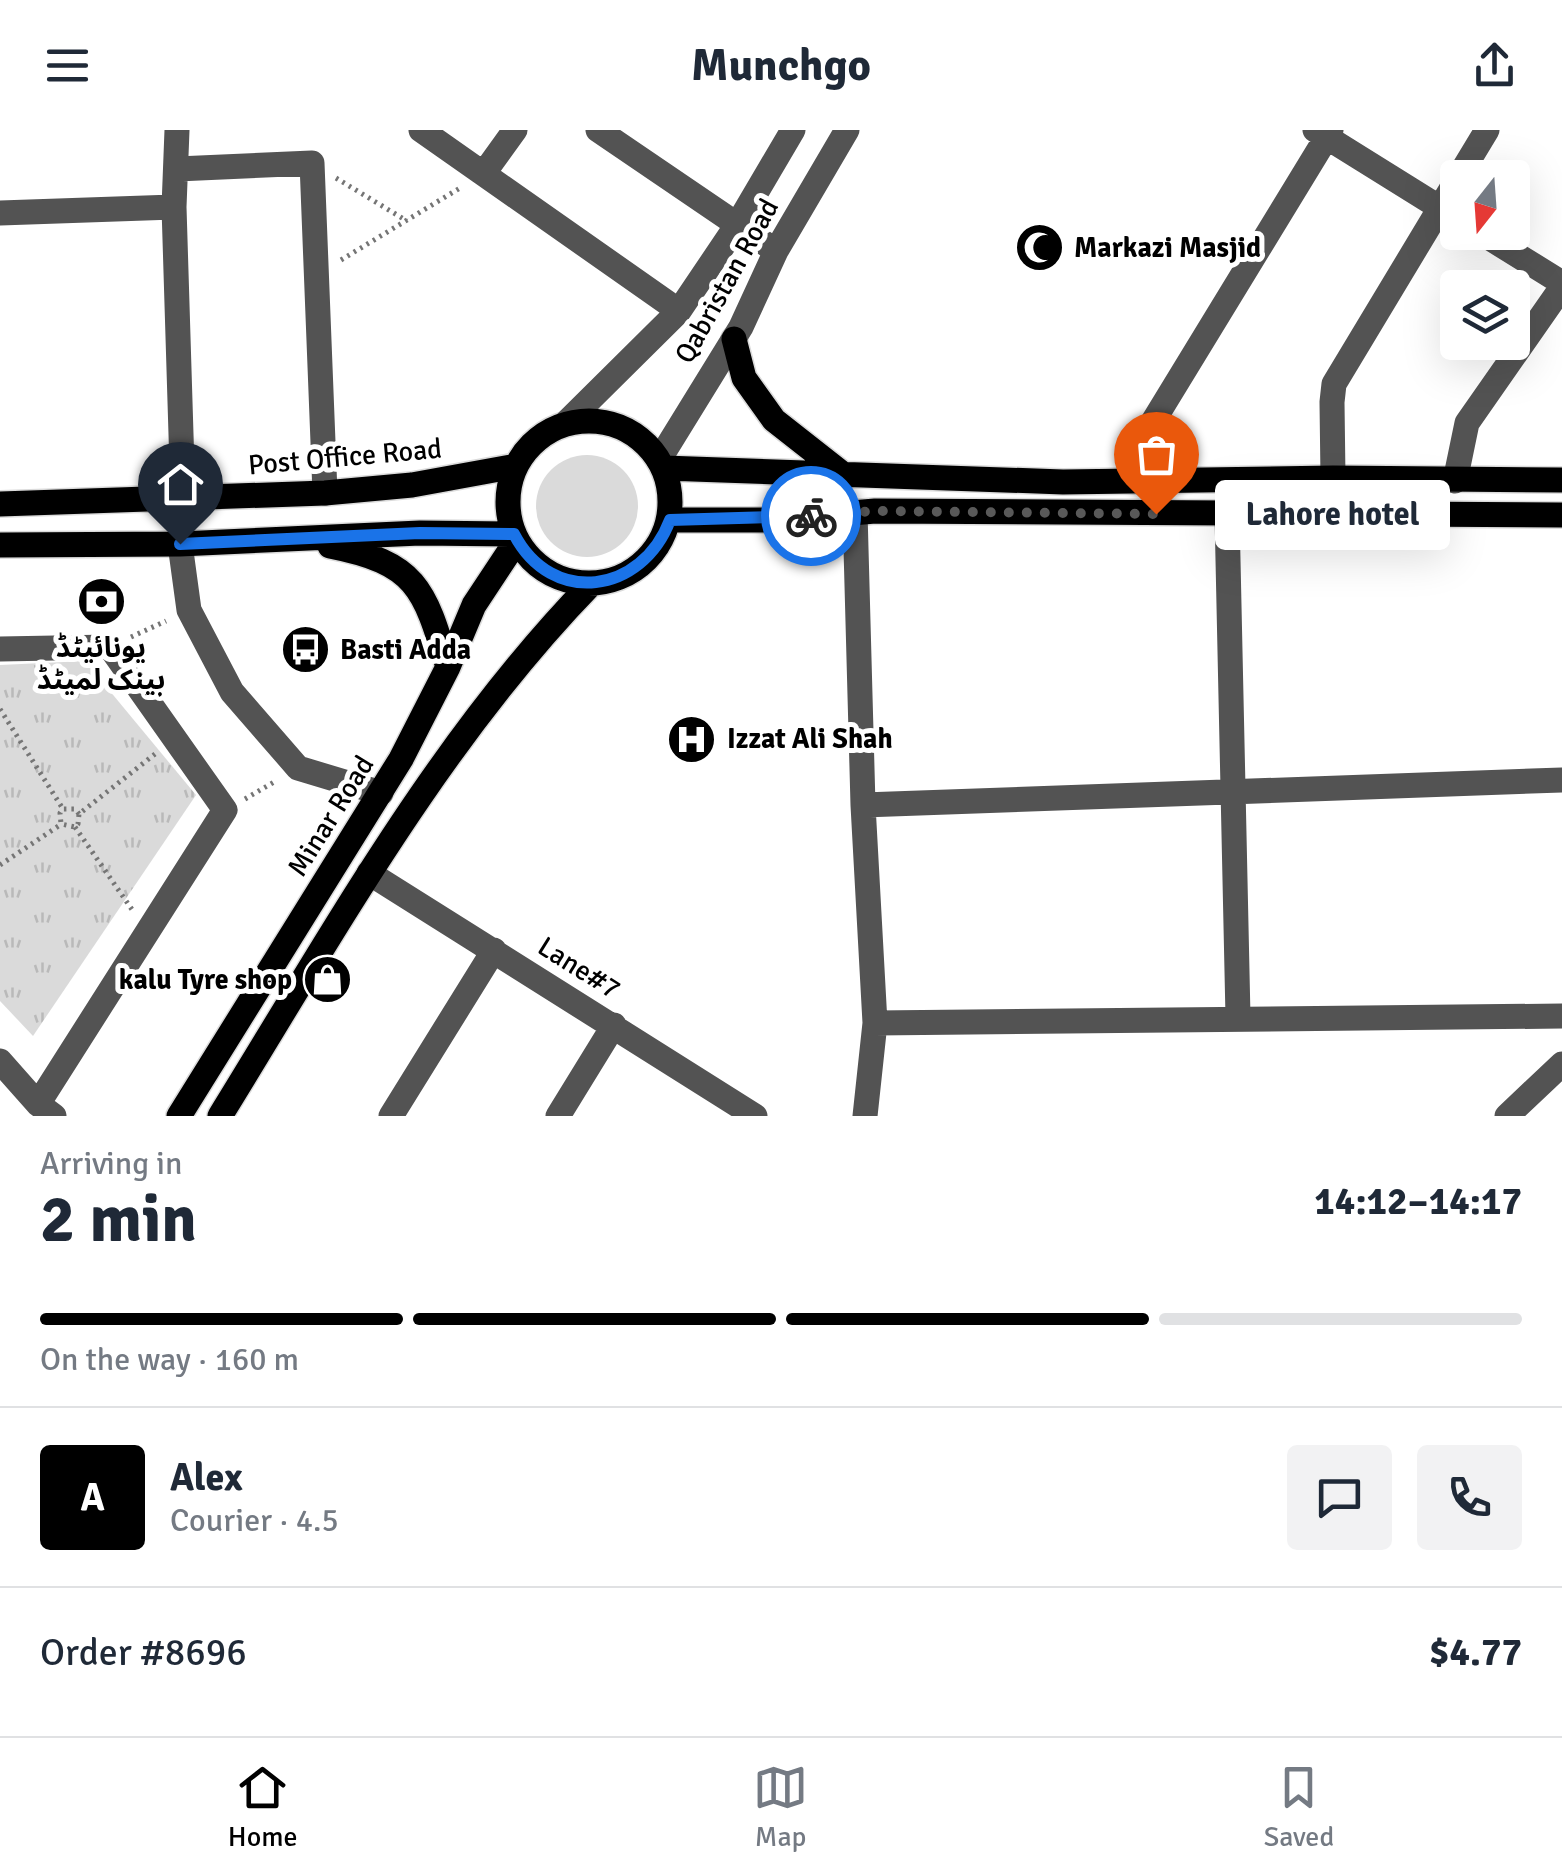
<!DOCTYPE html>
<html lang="en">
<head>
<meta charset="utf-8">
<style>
  :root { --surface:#fff; --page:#f2f2f3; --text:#1f2937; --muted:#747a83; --line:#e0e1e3; --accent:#000 }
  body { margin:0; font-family:Signika,"Noto Sans Arabic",sans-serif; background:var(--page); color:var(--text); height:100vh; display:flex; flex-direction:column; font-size:38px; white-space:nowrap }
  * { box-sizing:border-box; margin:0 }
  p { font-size:32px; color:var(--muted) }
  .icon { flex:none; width:55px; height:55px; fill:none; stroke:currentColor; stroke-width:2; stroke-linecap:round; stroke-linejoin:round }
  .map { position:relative; height:986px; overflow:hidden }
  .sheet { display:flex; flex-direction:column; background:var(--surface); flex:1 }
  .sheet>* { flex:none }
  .needle { width:65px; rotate:197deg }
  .fabs { position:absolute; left:1440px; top:30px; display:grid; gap:20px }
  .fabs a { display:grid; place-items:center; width:90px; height:90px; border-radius:10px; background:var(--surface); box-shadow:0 10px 40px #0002; font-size:50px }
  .pin { position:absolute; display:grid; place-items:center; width:85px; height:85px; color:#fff; margin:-102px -42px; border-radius:50% 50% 50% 0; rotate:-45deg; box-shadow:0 0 10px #0007 }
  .pin .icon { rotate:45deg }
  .courier { position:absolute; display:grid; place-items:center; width:100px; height:100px; margin:-50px; border:8px solid #1a73e8; border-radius:50%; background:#fff; color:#222; box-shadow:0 2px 12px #0007 }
  .bubble { position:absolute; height:70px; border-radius:10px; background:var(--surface); box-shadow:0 10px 40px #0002; font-size:32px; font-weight:700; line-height:70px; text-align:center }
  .summary em { font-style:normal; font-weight:700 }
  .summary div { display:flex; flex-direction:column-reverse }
  .summary { display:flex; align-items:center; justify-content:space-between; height:170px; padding:0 40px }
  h1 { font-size:65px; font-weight:700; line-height:75px }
  .bar { display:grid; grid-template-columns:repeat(4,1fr); gap:15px 10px; align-content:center; height:120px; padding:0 40px }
  .bar i { height:12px; border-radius:8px; background:var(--line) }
  .bar .on { background:var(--accent) }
  .bar p { grid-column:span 4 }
  .line { display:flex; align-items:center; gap:25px; padding:0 40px; border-top:2px solid var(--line) }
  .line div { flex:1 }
  .round { display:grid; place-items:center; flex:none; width:105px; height:105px; border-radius:10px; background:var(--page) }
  header { display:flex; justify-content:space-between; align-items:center; height:130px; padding:0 40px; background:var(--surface); font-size:45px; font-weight:700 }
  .tabs { display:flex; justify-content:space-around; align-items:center; height:140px; border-top:2px solid var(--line); background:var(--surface); font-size:28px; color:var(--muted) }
  .tabs a { display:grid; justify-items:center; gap:5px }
  .tabs .on { color:var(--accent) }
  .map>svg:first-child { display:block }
</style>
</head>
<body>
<header><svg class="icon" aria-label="menu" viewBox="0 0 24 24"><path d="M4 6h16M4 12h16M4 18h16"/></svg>Munchgo<svg class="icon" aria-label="share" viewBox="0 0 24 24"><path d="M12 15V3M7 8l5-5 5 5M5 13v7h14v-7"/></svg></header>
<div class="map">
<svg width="1562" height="986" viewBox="0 0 1562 986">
  <defs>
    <pattern id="park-tufts" width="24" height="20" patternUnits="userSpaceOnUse" patternTransform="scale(2.5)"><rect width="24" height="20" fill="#dadada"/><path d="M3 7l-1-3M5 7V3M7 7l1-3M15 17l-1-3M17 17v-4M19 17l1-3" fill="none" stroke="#b9b9b9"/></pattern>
  </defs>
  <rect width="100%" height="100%" fill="#fff"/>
  <path fill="#dadada" d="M536 376a51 51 0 1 1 102 0a51 51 0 1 1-102 0Z"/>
  <path fill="url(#park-tufts)" d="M85 531 196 665 33 906 0 871V535Z"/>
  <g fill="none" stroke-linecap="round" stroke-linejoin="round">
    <defs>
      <path id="major" d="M734 209 744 248 774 290 844 345
        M508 372a81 81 0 1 1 162 0a81 81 0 1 1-162 0Z
        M664 338 1063 352 1333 348 1562 350
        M0 374 325 363 412 355 516 336
        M670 390H769L875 381 1562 385
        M0 415 180 414 420 403 514 404
        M330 416C417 433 424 458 448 537
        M179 986 401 629 448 537 474 475 517 410
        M220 986C333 803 440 609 591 454"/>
    </defs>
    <use href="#major" stroke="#dbdbdb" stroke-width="28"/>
    <path stroke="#757575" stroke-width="5" stroke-dasharray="2.5 5" stroke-linecap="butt" d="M336 48 407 91
      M341 130 460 58
      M131 507 166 491
      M0 579 63 679
      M245 669 274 652
      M79 684 75 679H63L60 683 61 694 75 697 78 694 79 684 155 624
      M75 697 133 781
      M0 735 60 695"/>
    <path stroke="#535353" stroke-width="25" d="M177 0 174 77 183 369
      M421 0 679 181
      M598 0 776 121
      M1315 0 1458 89
      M177 39 312 33 325 363
      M484 43 515 0
      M1458 48 1487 0
      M0 83 174 77
      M1480 102 1562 153
      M566 293 679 181 737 95 793 0
      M659 330 741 197 776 121 847 0
      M1333 348 1332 272 1334 254 1458 48
      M1139 351 1143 308 1331 0
      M1455 351 1467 293 1562 157
      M855 382 863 675 875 893 865 986
      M1227 384 1238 887
      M180 414 189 480 232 562 298 638 381 663
      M0 519 110 517 225 680 38 974
      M863 675 1562 650
      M369 743 755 986
      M875 893 1562 886
      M0 931 38 974 54 986
      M391 986 494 820
      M558 986 614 895
      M1507 986 1562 934"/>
    <use href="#major" stroke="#000" stroke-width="25"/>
  </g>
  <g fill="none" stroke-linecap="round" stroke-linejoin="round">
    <path stroke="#595959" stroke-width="10" stroke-dasharray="0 18" d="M811 386 875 381 1156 384"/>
    <path stroke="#1a73e8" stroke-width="12" d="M180 414 420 403 514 404C552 477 642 464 670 390L811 386"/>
  </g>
  <defs>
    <symbol id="mosque-disc" viewBox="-11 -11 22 22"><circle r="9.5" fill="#000" stroke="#fff"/><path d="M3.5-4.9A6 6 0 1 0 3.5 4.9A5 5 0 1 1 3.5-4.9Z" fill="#fff"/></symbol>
    <symbol id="bank-disc" viewBox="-11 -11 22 22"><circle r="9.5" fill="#000" stroke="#fff"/><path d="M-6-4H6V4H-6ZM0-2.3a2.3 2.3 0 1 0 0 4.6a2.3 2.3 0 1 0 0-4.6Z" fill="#fff"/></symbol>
    <symbol id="bus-disc" viewBox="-11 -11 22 22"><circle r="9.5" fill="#000" stroke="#fff"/><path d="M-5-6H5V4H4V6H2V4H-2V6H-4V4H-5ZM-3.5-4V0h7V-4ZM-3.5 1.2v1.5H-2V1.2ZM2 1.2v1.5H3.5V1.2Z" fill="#fff"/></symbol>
    <symbol id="hospital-disc" viewBox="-11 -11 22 22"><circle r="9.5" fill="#000" stroke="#fff"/><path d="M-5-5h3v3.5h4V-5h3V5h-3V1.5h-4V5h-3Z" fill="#fff"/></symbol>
    <symbol id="shop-disc" viewBox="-11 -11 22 22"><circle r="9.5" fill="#000" stroke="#fff"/><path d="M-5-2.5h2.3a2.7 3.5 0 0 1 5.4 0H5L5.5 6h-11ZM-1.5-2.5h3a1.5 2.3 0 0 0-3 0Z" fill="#fff"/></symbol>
  </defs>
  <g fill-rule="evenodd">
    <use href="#mosque-disc" x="1012" y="90" width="55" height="55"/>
    <use href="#bank-disc" x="74" y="444" width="55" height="55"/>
    <use href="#bus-disc" x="278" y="492" width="55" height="55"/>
    <use href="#hospital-disc" x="664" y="582" width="55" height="55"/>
    <use href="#shop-disc" x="300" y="822" width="55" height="55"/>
  </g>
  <g text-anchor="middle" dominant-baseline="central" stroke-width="10" stroke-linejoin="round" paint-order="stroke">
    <g font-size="28" font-weight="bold" fill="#000" stroke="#fff" text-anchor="start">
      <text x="1074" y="118">Markazi Masjid</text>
      <text x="101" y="518" text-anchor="middle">یونائیٹڈ<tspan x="101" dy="32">بینک لمیٹڈ</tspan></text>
      <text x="340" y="520">Basti Adda</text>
      <text x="727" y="609">Izzat Ali Shah</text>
      <text x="292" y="850" text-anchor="end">kalu Tyre shop</text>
    </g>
    <g font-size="28" fill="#000" stroke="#fff">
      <text transform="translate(727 151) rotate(-61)">Qabristan Road</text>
      <text transform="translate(345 327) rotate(-5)">Post Office Road</text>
      <text transform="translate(331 686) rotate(-58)">Minar Road</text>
      <text transform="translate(579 838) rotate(32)">Lane#7</text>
    </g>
  </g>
</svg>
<div class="fabs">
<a><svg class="needle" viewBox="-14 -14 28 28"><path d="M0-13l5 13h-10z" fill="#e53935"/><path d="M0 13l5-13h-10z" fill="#747a83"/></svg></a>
<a><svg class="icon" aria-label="layers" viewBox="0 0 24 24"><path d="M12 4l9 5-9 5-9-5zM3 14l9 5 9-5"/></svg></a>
</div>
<div class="pin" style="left:1156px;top:384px;background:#ea580c"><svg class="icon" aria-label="bag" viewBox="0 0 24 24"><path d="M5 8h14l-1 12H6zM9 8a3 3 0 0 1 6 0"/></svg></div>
<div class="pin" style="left:180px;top:414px;background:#1f2937"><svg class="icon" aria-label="home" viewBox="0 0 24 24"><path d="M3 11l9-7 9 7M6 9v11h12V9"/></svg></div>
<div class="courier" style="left:811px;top:386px"><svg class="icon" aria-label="bike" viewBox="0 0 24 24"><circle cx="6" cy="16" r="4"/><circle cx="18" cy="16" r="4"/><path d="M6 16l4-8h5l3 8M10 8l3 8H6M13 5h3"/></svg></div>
<div class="bubble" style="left:1215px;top:350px;width:235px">Lahore hotel</div>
</div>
<section class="sheet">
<div class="summary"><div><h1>2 min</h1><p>Arriving in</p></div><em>14:12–14:17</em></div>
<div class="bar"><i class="on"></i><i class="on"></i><i class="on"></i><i></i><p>On the way · 160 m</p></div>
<div class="line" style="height:180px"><b class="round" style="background:var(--accent);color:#fff">A</b><div><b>Alex</b><p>Courier · 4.5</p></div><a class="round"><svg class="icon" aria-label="chat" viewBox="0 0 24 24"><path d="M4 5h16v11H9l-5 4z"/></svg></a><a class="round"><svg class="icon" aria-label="phone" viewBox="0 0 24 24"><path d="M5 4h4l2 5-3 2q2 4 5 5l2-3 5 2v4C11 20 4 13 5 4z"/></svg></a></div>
<div class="line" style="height:130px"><div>Order #8696</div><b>$4.77</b></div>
</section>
<nav class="tabs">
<a class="on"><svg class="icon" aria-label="home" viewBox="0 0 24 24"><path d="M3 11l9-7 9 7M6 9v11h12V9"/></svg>Home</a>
<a><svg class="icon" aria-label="map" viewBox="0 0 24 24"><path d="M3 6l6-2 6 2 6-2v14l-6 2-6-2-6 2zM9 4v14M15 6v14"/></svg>Map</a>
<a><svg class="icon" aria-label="saved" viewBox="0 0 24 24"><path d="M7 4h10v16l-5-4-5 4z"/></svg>Saved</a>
</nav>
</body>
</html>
